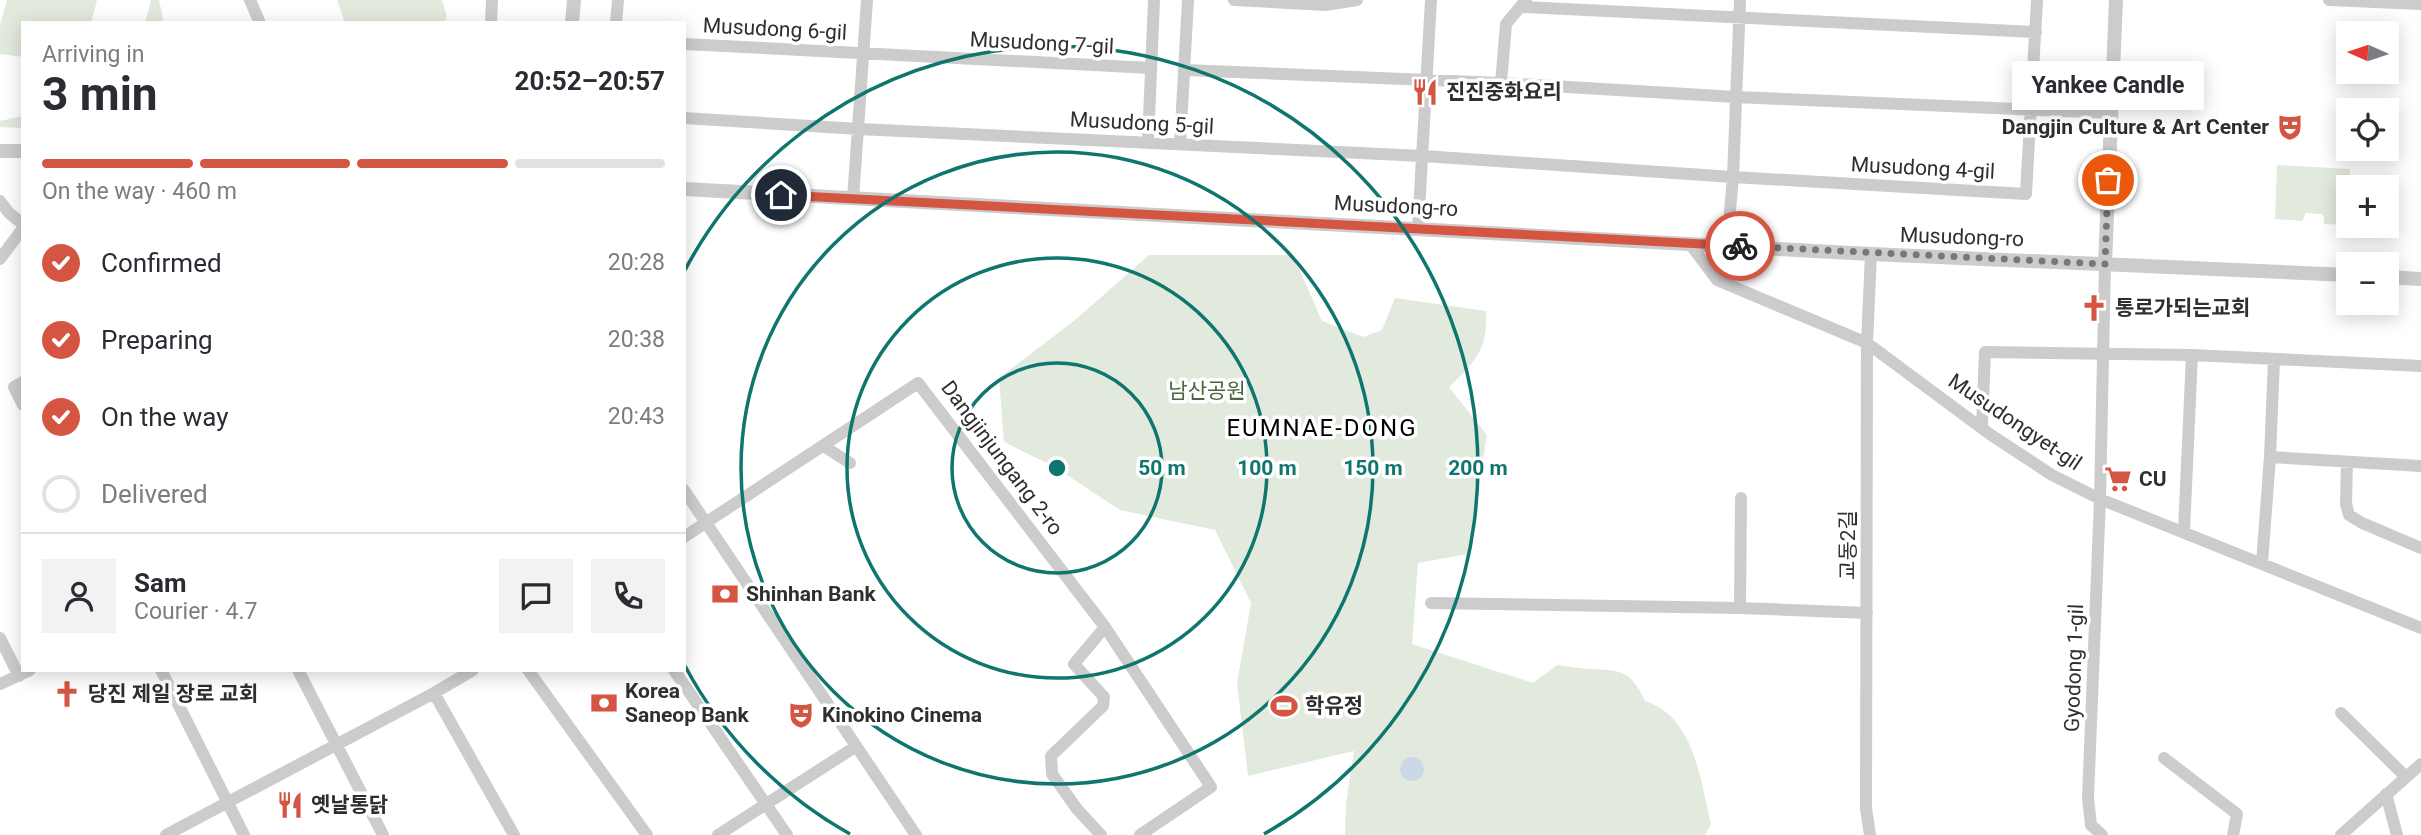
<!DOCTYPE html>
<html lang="en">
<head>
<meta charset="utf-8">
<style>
  :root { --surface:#fff; --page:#f2f2f3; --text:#2b2b33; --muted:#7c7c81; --line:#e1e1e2; --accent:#d45542 }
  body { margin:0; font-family:Roboto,"Noto Sans KR",sans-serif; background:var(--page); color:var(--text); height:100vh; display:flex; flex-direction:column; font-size:26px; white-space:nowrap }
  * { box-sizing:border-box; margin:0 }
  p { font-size:23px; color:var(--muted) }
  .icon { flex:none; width:38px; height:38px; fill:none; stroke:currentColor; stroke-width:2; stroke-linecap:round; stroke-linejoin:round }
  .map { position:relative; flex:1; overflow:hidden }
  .side { position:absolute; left:21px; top:21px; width:665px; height:651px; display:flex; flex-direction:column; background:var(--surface); border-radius:0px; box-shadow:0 4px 18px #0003 }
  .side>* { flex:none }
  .needle { width:46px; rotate:273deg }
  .buttons { position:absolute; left:2336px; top:21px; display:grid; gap:14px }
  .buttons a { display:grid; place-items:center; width:63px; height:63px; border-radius:0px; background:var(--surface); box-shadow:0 4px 18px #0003; font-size:35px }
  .pin { position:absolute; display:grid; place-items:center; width:60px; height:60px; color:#fff; margin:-30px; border:4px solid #fff; border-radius:50%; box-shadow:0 2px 7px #0007 }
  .courier { position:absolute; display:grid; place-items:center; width:70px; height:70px; margin:-35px; border:5px solid #d45542; border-radius:50%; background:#fff; color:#222; box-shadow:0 2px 9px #0007 }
  .bubble { position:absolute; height:49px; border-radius:0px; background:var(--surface); box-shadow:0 4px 18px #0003; font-size:23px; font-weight:700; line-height:49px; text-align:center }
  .overview em { font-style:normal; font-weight:700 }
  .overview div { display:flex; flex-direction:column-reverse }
  .overview { display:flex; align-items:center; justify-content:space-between; height:119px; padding:0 21px }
  h1 { font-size:46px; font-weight:700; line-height:52px }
  .bar { display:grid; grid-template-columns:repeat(4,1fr); gap:10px 7px; align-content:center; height:84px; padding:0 21px }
  .bar i { height:9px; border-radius:5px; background:var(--line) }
  .bar .on { background:var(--accent) }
  .bar p { grid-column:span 4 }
  .line { display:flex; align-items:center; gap:18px; padding:0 21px; border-top:2px solid var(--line) }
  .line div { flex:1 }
  .round { display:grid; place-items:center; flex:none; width:74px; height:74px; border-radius:0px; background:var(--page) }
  ol { padding:0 21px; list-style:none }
  li { display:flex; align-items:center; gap:21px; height:77px }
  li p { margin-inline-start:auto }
  li .icon { padding:7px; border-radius:50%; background:var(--accent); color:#fff; stroke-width:4 }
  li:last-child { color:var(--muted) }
  li i { width:38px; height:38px; border:4px solid var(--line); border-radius:50% }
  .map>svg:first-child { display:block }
</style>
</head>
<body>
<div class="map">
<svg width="2421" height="835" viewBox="0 0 2421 835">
  <rect width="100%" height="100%" fill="#fff"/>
  <path fill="#e2eade" d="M7 0H97L91 23H23V57L0 54V25Z
    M151 0H159L164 23H145Z
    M337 0H442L447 17 443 23H345Z
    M23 116V128L0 127V121Z
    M2277 165 2350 169 2348 225 2324 224V218L2322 214 2306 213 2302 221 2275 219Z
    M1149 255H1293L1322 321 1363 337 1382 330 1395 298 1486 311C1488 350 1475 362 1449 387L1487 435 1468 554 1418 563 1412 644 1533 683 1557 665C1568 666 1580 669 1591 669 1622 670 1631 671 1645 701 1695 717 1700 780 1711 824L1705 835H1345L1346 804 1354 751 1248 776 1237 683 1251 603 1215 530 1120 510 1053 466 1004 442 999 378 1075 320Z"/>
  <path fill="#ccd8e8" d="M1400 769a12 12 0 1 1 24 0a12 12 0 1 1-24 0Z"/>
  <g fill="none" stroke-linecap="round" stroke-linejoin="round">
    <path stroke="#ccc" stroke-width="12" d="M250 0 260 23
      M1234 0 1325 5 1357 0
      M2329 0 2421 4
      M1522 7 2036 32
      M491 23 492 0
      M616 23 618 0
      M684 44 1151 68
      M1185 70 1501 83 1736 97 2111 113
      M1501 83 1506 24 1526 0
      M684 118 859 129 1423 156 1733 177 2026 194 2037 0
      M1148 142 1154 0
      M1180 144 1188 0
      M853 199 867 0
      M0 201 9 213 23 224
      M1418 228 1431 0
      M1690 244 1717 280 1867 343 1991 435 2052 475 2100 499 2421 628
      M1727 245 1733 177 1740 0
      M0 259 23 228
      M23 382 14 387 23 405
      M1982 426 1985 352 2192 355 2421 366
      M825 447 850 463
      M2270 457 2421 466
      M2347 462 2346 504 2349 515 2362 523 2421 548
      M684 490 916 835
      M2184 531 2192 355
      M684 537 918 383 1105 627 1211 787 1140 835
      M2262 563 2270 457 2274 360
      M1431 603 1740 608 1867 613
      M1740 608 1741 498
      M0 638 19 676
      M161 670 244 835
      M298 670 383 835
      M528 670 647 835
      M674 670 787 835
      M0 684 30 670
      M434 693 514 835
      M2341 713 2406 777
      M2164 758 2237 814 2233 835
      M2386 794 2397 835
      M166 835 434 693 473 670
      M718 835 855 747
      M1101 835 1077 809 1052 774 1051 756 1103 706 1104 697 1074 664 1105 627
      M1870 835 1866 808 1867 343 1871 254
      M2102 835 2091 825 2088 798 2100 499 2105 264
      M2341 835 2421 764"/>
    <path stroke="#ccc" stroke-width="14" d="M572 23 574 0
      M0 151H23
      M684 189 1871 254 2348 275
      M2105 264 2116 0
      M2387 277 2421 279"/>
  </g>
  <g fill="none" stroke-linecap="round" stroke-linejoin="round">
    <path stroke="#787878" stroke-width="7" stroke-dasharray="0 12.6" d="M1740 246 2105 264 2108 180"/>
    <path stroke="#d45542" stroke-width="9" d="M781 195 1740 246"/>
  </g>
  <g fill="none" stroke="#0f766e" stroke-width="3.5">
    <circle cx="1057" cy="468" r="105"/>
    <circle cx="1057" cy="468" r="210"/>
    <circle cx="1057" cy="468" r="316"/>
    <path d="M850 834A421 421 0 0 1 685 666M685 270A421 421 0 1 1 1264 834"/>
  </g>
  <defs>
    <symbol id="restaurant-bare" viewBox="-9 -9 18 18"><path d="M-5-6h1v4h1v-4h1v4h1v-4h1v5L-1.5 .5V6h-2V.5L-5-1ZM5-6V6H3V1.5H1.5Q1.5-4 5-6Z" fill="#d45542" stroke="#fff" stroke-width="2.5" paint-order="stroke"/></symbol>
    <symbol id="theatre-bare" viewBox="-9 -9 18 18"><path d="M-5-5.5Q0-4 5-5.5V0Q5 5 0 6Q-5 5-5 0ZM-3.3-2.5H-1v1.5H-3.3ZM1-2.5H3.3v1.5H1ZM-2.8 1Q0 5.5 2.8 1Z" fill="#d45542" stroke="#fff" stroke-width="2.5" paint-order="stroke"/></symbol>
    <symbol id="church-bare" viewBox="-9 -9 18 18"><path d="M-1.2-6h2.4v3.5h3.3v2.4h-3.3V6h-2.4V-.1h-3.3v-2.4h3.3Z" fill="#d45542" stroke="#fff" stroke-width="2.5" paint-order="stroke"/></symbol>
    <symbol id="supermarket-bare" viewBox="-9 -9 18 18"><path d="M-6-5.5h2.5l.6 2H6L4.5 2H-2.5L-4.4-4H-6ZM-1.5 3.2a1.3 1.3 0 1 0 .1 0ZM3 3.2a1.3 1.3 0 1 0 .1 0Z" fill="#d45542" stroke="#fff" stroke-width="2.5" paint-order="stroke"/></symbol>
    <symbol id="bank-bare" viewBox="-9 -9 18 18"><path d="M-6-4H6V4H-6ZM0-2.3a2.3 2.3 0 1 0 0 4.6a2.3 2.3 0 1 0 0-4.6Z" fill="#d45542" stroke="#fff" stroke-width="2.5" paint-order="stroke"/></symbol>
    <symbol id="stadium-bare" viewBox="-9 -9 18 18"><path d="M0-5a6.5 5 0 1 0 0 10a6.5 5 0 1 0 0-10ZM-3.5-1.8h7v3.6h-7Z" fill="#d45542" stroke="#fff" stroke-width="2.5" paint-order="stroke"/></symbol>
  </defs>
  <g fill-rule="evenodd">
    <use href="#restaurant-bare" x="1406" y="73" width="38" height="38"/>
    <use href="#theatre-bare" x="2271" y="108" width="38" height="38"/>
    <use href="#church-bare" x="2075" y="289" width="38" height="38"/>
    <use href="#supermarket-bare" x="2099" y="460" width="38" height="38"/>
    <use href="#bank-bare" x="706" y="575" width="38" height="38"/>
    <use href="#church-bare" x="48" y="675" width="38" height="38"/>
    <use href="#bank-bare" x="585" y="684" width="38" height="38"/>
    <use href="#stadium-bare" x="1265" y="687" width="38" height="38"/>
    <use href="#theatre-bare" x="782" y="696" width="38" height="38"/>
    <use href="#restaurant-bare" x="271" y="786" width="38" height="38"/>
  </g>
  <g text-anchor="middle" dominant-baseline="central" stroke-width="7" stroke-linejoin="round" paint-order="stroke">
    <g font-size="21" fill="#2f2f2f" stroke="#fff">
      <text transform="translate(775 29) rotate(3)">Musudong 6-gil</text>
      <text transform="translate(1042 43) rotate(3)">Musudong 7-gil</text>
      <text transform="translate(1142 123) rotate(3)">Musudong 5-gil</text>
      <text transform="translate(1923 168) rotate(3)">Musudong 4-gil</text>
      <text transform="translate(1396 206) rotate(3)">Musudong-ro</text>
      <text transform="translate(1962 237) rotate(2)">Musudong-ro</text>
      <text transform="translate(2015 422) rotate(34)">Musudongyet-gil</text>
      <text transform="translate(1002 458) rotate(53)">Dangjinjungang 2-ro</text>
      <text transform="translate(1848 545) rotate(-90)">교동2길</text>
      <text transform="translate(2074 668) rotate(-88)">Gyodong 1-gil</text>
    </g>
    <g font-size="21" font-weight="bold" fill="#2f2f2f" stroke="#fff" text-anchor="start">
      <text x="1446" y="92">진진중화요리</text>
      <text x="2269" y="127" text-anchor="end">Dangjin Culture &amp; Art Center</text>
      <text x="2115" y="308">통로가되는교회</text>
      <text x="2139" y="479">CU</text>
      <text x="746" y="594">Shinhan Bank</text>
      <text x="625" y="691">Korea<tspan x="625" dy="24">Saneop Bank</tspan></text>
      <text x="88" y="694">당진 제일 장로 교회</text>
      <text x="1305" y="706">학유정</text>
      <text x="822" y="715">Kinokino Cinema</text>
      <text x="311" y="805">옛날통닭</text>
    </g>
    <g font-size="21" fill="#4a6640" stroke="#fff">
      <text x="1207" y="391">남산공원</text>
    </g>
    <g font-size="24" letter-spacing="2" fill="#000" stroke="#fff">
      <text x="1322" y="428">EUMNAE-DONG</text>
    </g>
  </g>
  <circle cx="1057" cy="468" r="10" fill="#0f766e" stroke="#fff" stroke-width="3.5"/>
  <g font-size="21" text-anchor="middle" font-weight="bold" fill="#0f766e" stroke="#fff" stroke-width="7" stroke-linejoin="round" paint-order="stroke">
    <text x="1162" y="475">50 m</text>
    <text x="1267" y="475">100 m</text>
    <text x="1373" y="475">150 m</text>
    <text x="1478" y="475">200 m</text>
  </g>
</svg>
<div class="buttons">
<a><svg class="needle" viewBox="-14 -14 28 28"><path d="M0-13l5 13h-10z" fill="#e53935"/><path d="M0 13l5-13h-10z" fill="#7c7c81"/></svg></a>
<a><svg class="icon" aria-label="locate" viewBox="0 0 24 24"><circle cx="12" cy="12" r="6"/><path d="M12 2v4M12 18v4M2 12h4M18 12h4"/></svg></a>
<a>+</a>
<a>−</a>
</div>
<div class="pin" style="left:2108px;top:180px;background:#ea580c"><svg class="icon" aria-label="bag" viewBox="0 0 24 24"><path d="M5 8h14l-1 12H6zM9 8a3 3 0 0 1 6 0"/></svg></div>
<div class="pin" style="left:781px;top:195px;background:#1f2937"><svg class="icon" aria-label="home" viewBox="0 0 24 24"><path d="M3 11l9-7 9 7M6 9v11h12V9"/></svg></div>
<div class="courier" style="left:1740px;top:246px"><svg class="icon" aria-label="bike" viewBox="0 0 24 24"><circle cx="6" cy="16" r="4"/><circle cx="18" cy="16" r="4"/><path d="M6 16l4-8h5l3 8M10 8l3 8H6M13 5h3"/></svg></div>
<div class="bubble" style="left:2012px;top:61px;width:192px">Yankee Candle</div>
<section class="side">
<div class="overview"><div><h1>3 min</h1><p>Arriving in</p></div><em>20:52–20:57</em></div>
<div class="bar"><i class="on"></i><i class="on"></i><i class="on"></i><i></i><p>On the way · 460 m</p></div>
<ol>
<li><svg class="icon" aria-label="check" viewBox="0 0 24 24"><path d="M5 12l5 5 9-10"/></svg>Confirmed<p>20:28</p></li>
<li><svg class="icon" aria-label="check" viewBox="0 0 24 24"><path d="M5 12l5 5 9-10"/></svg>Preparing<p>20:38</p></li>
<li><svg class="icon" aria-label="check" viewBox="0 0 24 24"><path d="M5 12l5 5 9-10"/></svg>On the way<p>20:43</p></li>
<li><i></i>Delivered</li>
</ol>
<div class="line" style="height:126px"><a class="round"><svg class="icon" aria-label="person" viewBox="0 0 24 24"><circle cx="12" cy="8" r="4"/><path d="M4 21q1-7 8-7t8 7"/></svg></a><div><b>Sam</b><p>Courier · 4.7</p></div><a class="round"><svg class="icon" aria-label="chat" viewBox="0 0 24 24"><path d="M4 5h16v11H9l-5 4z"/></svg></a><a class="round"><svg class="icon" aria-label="phone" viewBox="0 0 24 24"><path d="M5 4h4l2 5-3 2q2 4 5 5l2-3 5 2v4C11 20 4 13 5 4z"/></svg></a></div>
</section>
</div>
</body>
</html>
